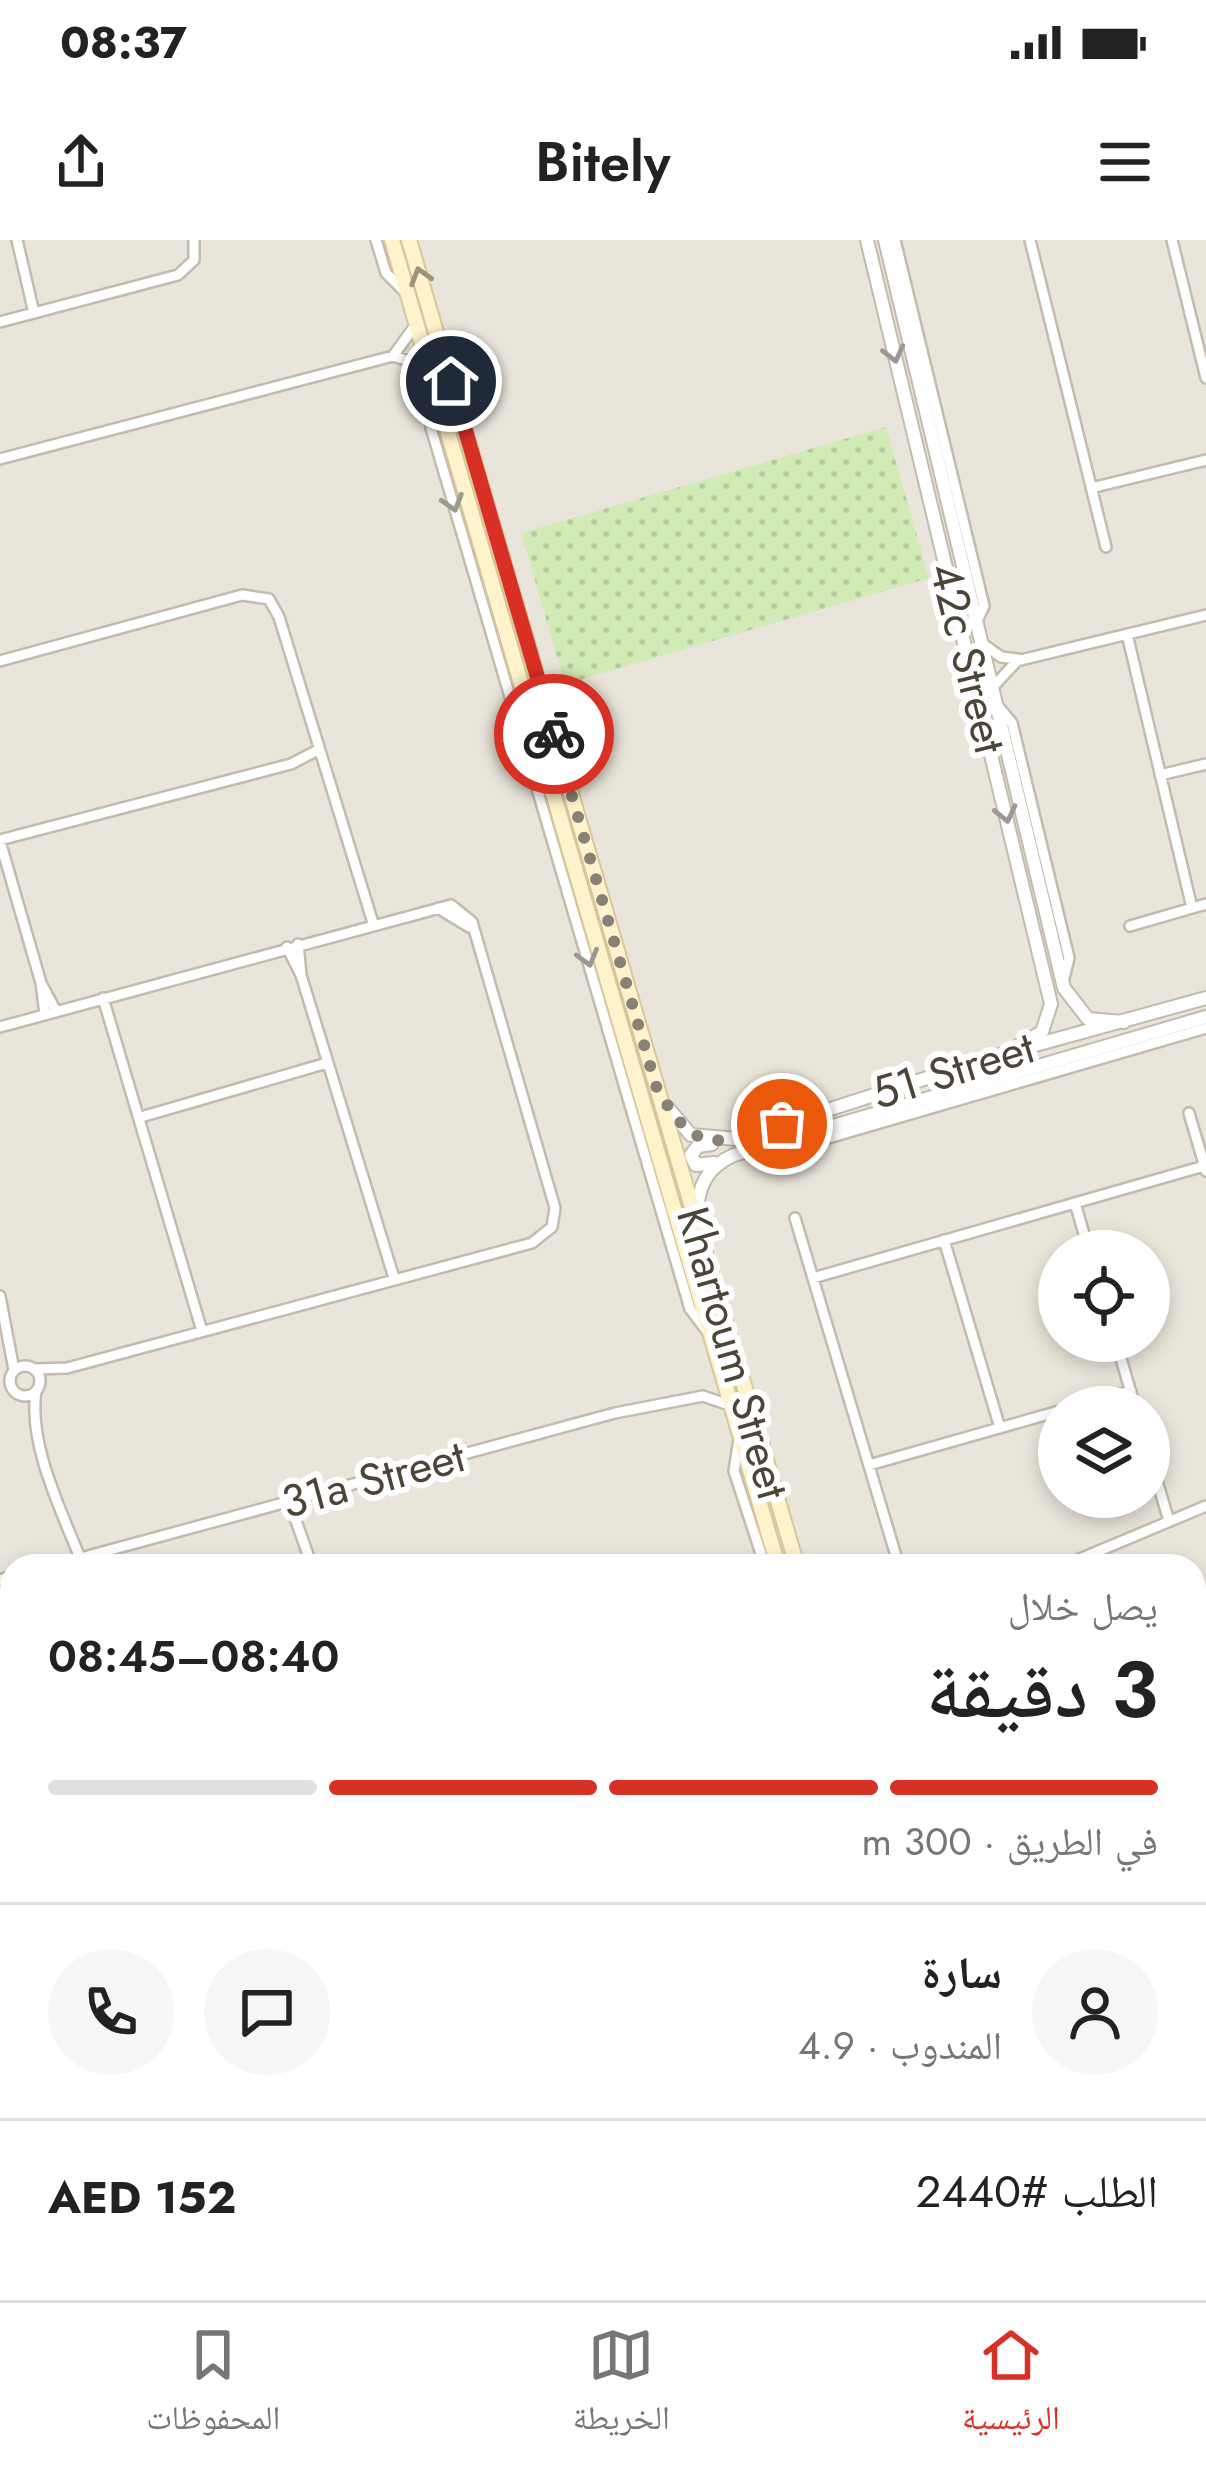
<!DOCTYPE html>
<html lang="ar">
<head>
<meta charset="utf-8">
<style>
  :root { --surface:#fff; --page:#f6f6f6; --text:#222; --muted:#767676; --line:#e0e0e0; --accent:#d93025 }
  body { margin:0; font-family:Jost,"Noto Naskh Arabic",sans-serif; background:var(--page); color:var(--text); direction:rtl; height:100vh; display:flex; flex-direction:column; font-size:45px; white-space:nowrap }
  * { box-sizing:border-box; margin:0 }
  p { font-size:39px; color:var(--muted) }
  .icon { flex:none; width:66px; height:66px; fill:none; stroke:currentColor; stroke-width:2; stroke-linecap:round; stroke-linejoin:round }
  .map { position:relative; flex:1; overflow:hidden; direction:ltr }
  .sheet { position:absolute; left:0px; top:1314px; width:1206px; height:747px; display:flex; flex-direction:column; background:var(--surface); border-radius:36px 36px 0 0; box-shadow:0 6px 18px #0003; direction:rtl }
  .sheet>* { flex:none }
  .tools { position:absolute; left:1038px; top:990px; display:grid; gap:24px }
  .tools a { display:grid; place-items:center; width:132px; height:132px; border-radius:50%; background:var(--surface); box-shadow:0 6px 18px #0003; font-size:60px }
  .pin { position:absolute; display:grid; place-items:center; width:102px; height:102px; color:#fff; margin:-51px; border:6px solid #fff; border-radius:50%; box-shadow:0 3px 12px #0007 }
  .courier { position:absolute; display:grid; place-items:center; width:120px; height:120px; margin:-60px; border:9px solid #d93025; border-radius:50%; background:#fff; color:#222; box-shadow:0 3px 15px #0007 }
  .summary em { font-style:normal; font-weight:600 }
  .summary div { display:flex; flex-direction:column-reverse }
  .summary { display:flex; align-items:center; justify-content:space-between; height:204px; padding:0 48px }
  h1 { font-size:78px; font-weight:600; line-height:90px }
  .bar { display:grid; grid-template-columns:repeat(4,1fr); gap:18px 12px; align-content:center; height:144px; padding:0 48px }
  .bar i { height:15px; border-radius:9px; background:var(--line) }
  .bar .on { background:var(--accent) }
  .bar p { grid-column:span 4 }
  .line { display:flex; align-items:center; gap:30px; padding:0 48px; border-top:3px solid var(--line) }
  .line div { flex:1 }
  .round { display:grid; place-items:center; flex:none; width:126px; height:126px; border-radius:63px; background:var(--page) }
  .status { display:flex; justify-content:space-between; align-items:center; height:84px; padding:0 60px; background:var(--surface); direction:ltr }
  .status svg { height:33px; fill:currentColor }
  header { display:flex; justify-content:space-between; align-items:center; height:156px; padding:0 48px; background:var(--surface); font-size:54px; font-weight:600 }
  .tabs { display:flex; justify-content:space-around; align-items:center; height:168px; border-top:3px solid var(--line); background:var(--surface); font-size:33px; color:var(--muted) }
  .tabs a { display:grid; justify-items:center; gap:6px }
  .tabs .on { color:var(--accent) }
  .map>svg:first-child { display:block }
</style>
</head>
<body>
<div class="status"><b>08:37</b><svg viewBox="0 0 49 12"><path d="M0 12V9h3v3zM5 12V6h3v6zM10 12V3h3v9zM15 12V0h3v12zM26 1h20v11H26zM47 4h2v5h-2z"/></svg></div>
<header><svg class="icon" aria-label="menu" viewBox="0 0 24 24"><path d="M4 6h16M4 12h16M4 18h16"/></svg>Bitely<svg class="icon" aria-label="share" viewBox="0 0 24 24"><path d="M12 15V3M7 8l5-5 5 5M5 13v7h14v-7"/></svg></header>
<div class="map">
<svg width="1206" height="2060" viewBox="0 0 1206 2060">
  <defs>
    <pattern id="grass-dots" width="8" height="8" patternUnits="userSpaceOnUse" patternTransform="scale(3)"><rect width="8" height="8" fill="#d2eab5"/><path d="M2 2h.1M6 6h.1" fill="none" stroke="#b6ca9c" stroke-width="1.8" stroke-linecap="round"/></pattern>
  </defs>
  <rect width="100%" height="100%" fill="#f6f3ec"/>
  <path fill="#eae5da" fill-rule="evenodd" d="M0 0H391L775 1326H12V2017L0 2021Z
    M404 0H1206V1681L1194 1686V1326H805L707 982ZM1059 1011H1149V1101H1059ZM1059 1167H1149V1257H1059Z
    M12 2038V2049H1000L1003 2060H0V2042Z"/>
  <path fill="url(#grass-dots)" d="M886 187 929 338 565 444 521 293Z"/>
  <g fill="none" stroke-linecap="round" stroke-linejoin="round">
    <defs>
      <path id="minor" d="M17 0 34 73
        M376 0 386 33 404 51
        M895 0 984 366 977 381
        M1030 0 1106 307
        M1172 0 1206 138
        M0 82 178 35 194 20V0
        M393 116 414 87
        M435 156 431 188 690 1069 707 1091
        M0 219 393 116 428 127
        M1091 248 1206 220
        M1127 394 1192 668
        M983 404 1001 417 1018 419
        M0 421 242 355 269 359 279 377 373 683
        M993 447 1017 421 1206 375
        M997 465 1012 483 1069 718 1063 742
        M1160 535 1206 524
        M0 600 291 524 318 510
        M0 601 41 743 45 774
        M438 668 469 687
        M1130 686 1206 664
        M298 704 301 735
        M287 707 301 735 394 1038
        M41 743 56 771
        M103 758 202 1091
        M0 787 451 665 472 682 555 968 552 987 532 1003 67 1128 34 1129
        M1189 873 1206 931
        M141 877 327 823
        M774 905 801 906 1206 788
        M1075 963 1089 1011
        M795 978 899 1326
        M944 1000 1000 1188
        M813 1038 1204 926
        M0 1056 14 1130
        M1116 1101 1135 1167
        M10 1141a15 15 0 1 1 30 0a15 15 0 1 1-30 0Z
        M36 1151C28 1204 61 1270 80 1318
        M1075 1167 1131 1151
        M739 1199 734 1231 765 1326
        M1149 1214 1169 1281
        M869 1225 1059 1171
        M289 1261 312 1326
        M51 1326 615 1173 703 1156 729 1165
        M1063 1326 1206 1266
        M0 1340 12 1336
        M1194 1425 1206 1420
        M0 1461 12 1458
        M1194 1573 1206 1568
        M0 1640 12 1637
        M0 1814 12 1816
        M1194 1824 1206 1818
        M1194 1935 1206 1931
        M1194 1955 1206 1996
        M122 2049 130 2060
        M452 2049 457 2060
        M576 2049 580 2060
        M780 2049 783 2060
        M902 2049 905 2060
        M1102 2049 1105 2060
        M337 2060 375 2049"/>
      <path id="tertiary" d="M867 0 1051 764 1042 792 1006 813
        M885 0 1064 748 1088 779 1124 782
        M1028 807 1206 758
        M667 867 691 895 737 899 1008 812
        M712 904 698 906 691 915 696 925 714 923
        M697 977C697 948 706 927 734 915L1206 777"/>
      <path id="secondary" d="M392 0 778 1326
        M409 0 797 1326
        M992 2049 995 2060
        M1011 2049 1014 2060"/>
      <path id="primary" d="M1194 1695 1206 1690
        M1194 1720 1206 1715
        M0 2029 12 2026
        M0 2053 16 2049"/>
    </defs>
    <use href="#minor" stroke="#c2bbae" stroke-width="14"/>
    <use href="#tertiary" stroke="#c2bbae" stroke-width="16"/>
    <use href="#secondary" stroke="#d6c79b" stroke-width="18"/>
    <use href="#primary" stroke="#e6c16a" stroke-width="20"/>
    <use href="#minor" stroke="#fff" stroke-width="9"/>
    <use href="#tertiary" stroke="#fff" stroke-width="12"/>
    <use href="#secondary" stroke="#fff3cd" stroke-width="14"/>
    <use href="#primary" stroke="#ffe39c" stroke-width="15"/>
  </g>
  <defs><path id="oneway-chevron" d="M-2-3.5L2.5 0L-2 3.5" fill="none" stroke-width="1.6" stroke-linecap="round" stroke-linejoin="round" transform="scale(3)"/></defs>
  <use stroke="#9c937c" href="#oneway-chevron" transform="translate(420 36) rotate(-107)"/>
  <g stroke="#9c9892">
    <use href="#oneway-chevron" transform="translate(894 114) rotate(76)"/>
    <use href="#oneway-chevron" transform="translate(453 263) rotate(73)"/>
    <use href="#oneway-chevron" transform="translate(1006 574) rotate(77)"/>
    <use href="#oneway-chevron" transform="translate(588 718) rotate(74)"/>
  </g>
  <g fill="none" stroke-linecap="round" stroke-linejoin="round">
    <path stroke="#878178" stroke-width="12" stroke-dasharray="0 21.6" d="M554 494 656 846C693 914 714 907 782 884"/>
    <path stroke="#d93025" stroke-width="15" d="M451 141 554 494"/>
  </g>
  <g text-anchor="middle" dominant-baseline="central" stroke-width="12" stroke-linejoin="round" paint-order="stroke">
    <g font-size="45" fill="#4b4439" stroke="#fff">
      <text transform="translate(968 418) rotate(76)">42c Street</text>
      <text transform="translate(953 830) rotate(-17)">51 Street</text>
      <text transform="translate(733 1113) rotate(74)">Khartoum Street</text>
      <text transform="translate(373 1239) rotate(-15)">31a Street</text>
    </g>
  </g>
</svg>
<div class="tools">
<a><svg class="icon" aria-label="locate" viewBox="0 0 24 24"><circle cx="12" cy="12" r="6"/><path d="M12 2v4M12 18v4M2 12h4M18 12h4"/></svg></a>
<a><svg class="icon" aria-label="layers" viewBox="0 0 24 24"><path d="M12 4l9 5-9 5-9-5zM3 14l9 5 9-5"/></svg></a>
</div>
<div class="pin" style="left:782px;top:884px;background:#ea580c"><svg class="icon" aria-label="bag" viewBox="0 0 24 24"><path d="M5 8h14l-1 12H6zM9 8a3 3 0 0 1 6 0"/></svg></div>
<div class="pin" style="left:451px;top:141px;background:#1f2937"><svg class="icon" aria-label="home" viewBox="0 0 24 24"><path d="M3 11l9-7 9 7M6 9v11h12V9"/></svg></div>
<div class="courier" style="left:554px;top:494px"><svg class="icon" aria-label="bike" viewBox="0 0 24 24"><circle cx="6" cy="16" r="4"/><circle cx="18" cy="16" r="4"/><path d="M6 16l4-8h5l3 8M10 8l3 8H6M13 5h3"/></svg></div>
<section class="sheet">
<div class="summary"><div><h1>3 دقيقة</h1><p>يصل خلال</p></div><em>08:40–08:45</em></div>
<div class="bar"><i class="on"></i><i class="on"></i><i class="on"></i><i></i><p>في الطريق · 300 m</p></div>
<div class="line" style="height:216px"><a class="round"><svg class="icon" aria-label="person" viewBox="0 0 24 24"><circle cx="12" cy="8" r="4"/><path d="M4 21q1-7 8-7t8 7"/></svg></a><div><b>سارة</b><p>المندوب · 4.9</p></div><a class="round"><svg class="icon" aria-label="chat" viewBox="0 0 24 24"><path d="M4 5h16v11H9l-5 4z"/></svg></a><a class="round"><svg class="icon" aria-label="phone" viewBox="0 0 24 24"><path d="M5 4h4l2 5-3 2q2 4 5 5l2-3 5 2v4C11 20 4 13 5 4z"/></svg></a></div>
<div class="line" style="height:156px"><div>الطلب #2440</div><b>AED 152</b></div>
</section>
</div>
<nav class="tabs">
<a class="on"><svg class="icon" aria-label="home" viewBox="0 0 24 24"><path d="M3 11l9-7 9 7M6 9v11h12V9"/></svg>الرئيسية</a>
<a><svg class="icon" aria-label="map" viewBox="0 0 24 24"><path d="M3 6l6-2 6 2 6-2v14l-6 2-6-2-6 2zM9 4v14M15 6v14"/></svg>الخريطة</a>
<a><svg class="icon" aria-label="saved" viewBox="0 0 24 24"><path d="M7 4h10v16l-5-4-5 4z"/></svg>المحفوظات</a>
</nav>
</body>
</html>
